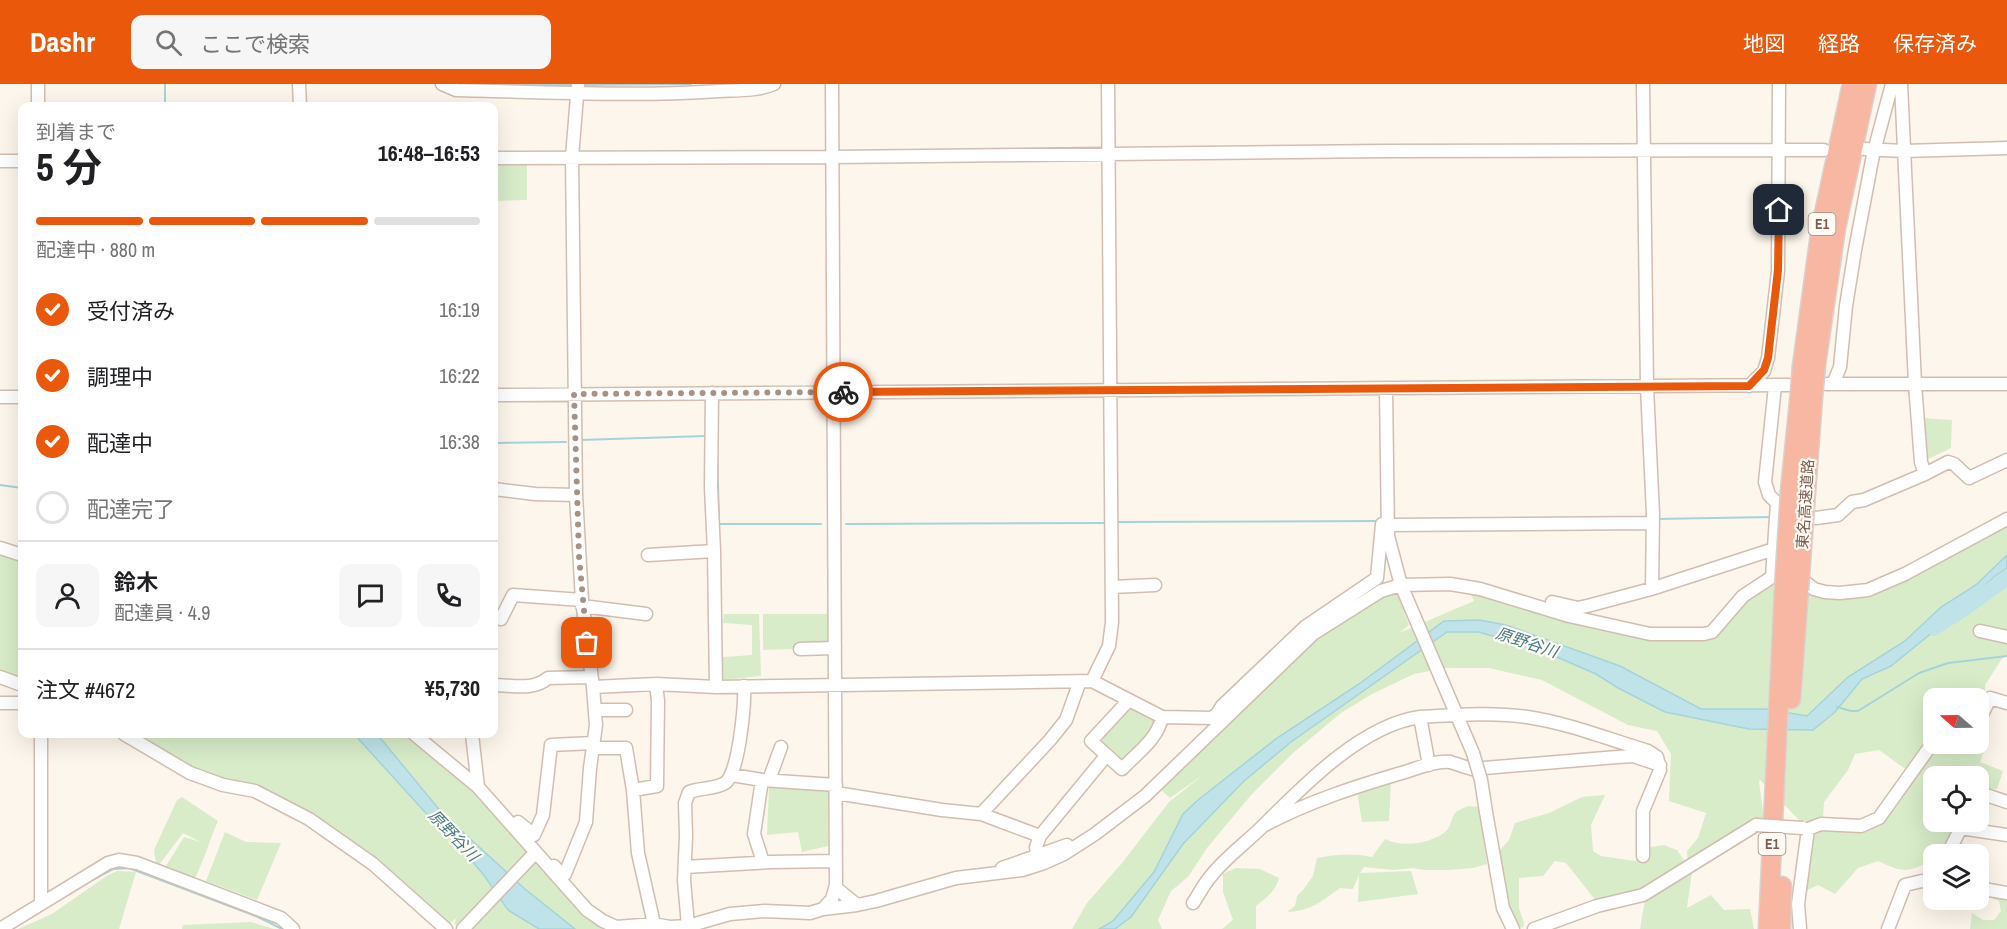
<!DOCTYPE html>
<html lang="ja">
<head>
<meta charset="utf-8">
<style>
  :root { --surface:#fff; --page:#f6f6f6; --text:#202124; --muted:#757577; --line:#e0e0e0; --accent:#ea580c }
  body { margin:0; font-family:"Archivo Narrow","Noto Sans JP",sans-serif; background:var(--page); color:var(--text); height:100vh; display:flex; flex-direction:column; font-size:22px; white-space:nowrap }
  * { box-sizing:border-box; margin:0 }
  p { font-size:20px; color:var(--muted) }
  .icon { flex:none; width:33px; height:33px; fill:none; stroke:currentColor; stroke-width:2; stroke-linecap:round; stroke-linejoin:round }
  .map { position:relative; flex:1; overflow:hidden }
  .sheet { position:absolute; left:18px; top:18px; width:480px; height:636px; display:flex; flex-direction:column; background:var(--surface); border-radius:12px; box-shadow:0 6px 24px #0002 }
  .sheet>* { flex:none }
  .needle { width:39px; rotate:290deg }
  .fabs { position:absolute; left:1923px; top:604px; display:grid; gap:12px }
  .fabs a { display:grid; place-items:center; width:66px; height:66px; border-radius:12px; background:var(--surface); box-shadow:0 6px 24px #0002; font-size:30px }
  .pin { position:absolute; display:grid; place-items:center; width:51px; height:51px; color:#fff; margin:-26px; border-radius:12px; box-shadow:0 3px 9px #0006 }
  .courier { position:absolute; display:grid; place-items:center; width:60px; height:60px; margin:-30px; border:4px solid #ea580c; border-radius:50%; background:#fff; color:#222; box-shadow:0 2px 8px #0007 }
  .summary em { font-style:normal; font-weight:700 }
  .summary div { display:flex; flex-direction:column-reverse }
  .summary { display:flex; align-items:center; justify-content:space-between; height:102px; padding:0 18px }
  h1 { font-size:39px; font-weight:700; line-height:45px }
  .bar { display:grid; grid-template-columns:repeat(4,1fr); gap:9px 6px; align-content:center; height:72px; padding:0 18px }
  .bar i { height:8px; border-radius:4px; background:var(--line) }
  .bar .selected { background:var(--accent) }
  .bar p { grid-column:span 4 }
  .line { display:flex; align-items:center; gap:15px; padding:0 18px; border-top:2px solid var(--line) }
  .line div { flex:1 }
  .round { display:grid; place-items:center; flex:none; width:63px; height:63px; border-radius:12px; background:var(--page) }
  ol { padding:0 18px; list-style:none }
  li { display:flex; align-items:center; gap:18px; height:66px }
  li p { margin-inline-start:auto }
  li .icon { padding:6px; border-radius:50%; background:var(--accent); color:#fff; stroke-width:4 }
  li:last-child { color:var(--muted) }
  li i { width:33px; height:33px; border:3px solid var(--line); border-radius:50% }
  header { display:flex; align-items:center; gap:36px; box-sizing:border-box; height:84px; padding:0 30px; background:var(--accent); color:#fff }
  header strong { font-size:28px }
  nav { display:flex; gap:33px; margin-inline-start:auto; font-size:21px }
  .search { width:420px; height:54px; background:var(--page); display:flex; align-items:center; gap:15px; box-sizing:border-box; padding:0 21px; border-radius:12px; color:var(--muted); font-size:22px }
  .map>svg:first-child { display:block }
</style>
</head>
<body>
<header>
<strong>Dashr</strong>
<div class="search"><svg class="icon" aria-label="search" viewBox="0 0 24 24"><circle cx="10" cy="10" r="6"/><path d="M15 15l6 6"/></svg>ここで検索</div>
<nav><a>地図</a><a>経路</a><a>保存済み</a></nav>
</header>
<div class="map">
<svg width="2007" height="845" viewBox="0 0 2007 845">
  <rect width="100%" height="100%" fill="#fdf6ec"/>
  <path fill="#d8ecc9" d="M494 81H527V116L494 117Z
    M1922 334 1952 336 1951 364 1926 376Z
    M2007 435V571L2001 576 1985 601V612L1979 628 1978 615H1934V660H1978L1979 651H1981L1979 665 1986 661 1980 678 2003 687 1997 705H1981L1979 712 1978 693H1934V738H1959L1950 757 1941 771H1934L1933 776C1907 788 1906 790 1878 777L1858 784 1835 810 1818 801 1799 810 1803 748C1828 742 1853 737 1879 742L1871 739 1891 717 1898 724 1892 715 1908 687 1879 666 1855 670 1848 686 1824 718 1823 734 1803 740 1760 696 1759 698 1764 735 1688 778 1687 767 1698 754 1706 729 1669 717 1671 670 1657 647 1628 641 1542 596 1489 584H1445L1414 590 1372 610 1341 629 1293 669 1251 711 1207 764 1188 793 1171 807 1158 836 1162 845H1072L1087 819 1122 779 1169 718 1203 691 1170 714 1158 703 1294 578 1319 551 1383 512 1397 508 1409 541 1399 549 1474 517 1469 506 1624 545 1712 548 1772 493 1821 507 1868 506Z
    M0 470 22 476V597L0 589Z
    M724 530H759L761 592 723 596V573L752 571V541L723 539Z
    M763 530H827L828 564 763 566Z
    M1130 619 1160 634 1158 642 1122 682 1093 657Z
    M124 650H414L478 703 585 828 619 845H460L454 839 457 834 448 840 297 728 223 701Z
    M1391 696 1389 737 1362 738 1357 707Z
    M769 703H828V762L802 768 798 748 767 751Z
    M1605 711 1591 741 1593 767 1601 772 1635 777 1651 763 1664 761 1677 766 1685 778 1693 780 1687 824 1711 811 1724 826 1750 825 1754 845H1640L1646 810 1597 818 1566 779 1555 777 1543 792 1519 794V824L1524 839 1523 844 1511 838 1498 770 1500 766 1509 756 1515 739 1549 729 1582 713Z
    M182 713 218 737C209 757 204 777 194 796L166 782 184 753 201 758 183 749 159 781 156 780 154 766 177 716Z
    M1468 722 1479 723 1487 780 1473 784 1449 786H1424L1413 784 1394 786 1364 783 1360 789 1411 787 1418 810 1358 818 1359 791 1353 805 1340 804C1322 817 1311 827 1287 828L1295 822 1297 812 1303 806 1313 792 1317 774C1337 770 1353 769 1372 773L1385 755C1401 764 1433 760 1447 746 1451 742 1451 734 1455 729 1458 726 1464 724 1468 722Z
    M225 748 246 758 281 759 257 816 206 797Z
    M1236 784 1260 785 1279 794C1276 807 1266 814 1256 822V845H1222L1233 836 1223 808V790Z
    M117 787 136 788 119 845H18L52 830 108 791Z
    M1994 810 2007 813V845H1970L1972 829 1983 836H1994L2001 827 1999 817 1993 815Z
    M251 838 274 845H182L183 841Z"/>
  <path fill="#bfe3e8" stroke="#a5d3da" stroke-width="1.5" d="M2007 471V484L1995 492 1950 534 1891 582 1862 595 1835 628 1813 646 1749 645 1665 628 1618 604 1596 590 1543 567 1479 548H1447L1291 658 1244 697 1183 760 1131 833 1115 845H1099L1113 837 1154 788 1183 730 1198 716 1277 654 1359 600 1444 537 1479 536 1506 541 1620 582 1701 625H1766L1807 632 1848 593 1905 557 1941 523 1976 501Z
    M354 650H374L382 656 442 729 525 805 575 845H539L508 826 483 790 452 754 423 726Z"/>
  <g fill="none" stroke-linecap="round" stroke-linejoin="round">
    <path stroke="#a5d3da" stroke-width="2" d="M479 1H573
      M581 1 691 0
      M165 22V0
      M580 356 706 352
      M494 359 566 358
      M717 362 719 440H821
      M0 401 22 404
      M1657 435 1771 433
      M1117 438 1379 437
      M846 440 1105 439
      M1837 623 1851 627H1858L1919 589 1948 579 2007 572
      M81 802 113 785 129 784 258 833 282 845
      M12 845 46 824"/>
    <path stroke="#bfe3e8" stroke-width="15" d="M1934 544 1967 523 2007 494"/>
    <defs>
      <path id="minor" d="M38 0V22
        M299 0 300 22
        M442 0 456 6C543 8 632 13 719 7 736 6 758 7 774 0
        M1643 0 1647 303 1653 430 1652 504
        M1901 0 1915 300 1921 378 1925 390
        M1864 65 1904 67 2007 64
        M494 74 832 73 1383 67 1824 66
        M0 77H22
        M1826 300H2007
        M1833 300 1840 283 1846 222 1855 166 1873 71 1892 0
        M1749 302 1764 287 1768 274 1778 187 1779 0
        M1386 305 1388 452 1401 501 1473 669
        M712 309 711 403 714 467 716 603
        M494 311 1789 301
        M0 313H22
        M494 405 535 410 576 411
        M1816 434 1838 431 1852 418 1864 416 1925 390 1948 378 1954 380 1969 394 2007 376
        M1387 441 1653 439
        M0 464 22 471
        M648 471 714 467
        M1772 493 1777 419 1769 411 1765 398 1775 302
        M1112 503 1155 501
        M1552 518 1578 524 1591 521 1651 505 1774 465
        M582 522 646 530
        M494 532 501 535 513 511 582 516
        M1980 547 2007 553
        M800 565 835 564
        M0 593 22 601
        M1092 597 1109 562 1112 538 1108 0
        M494 601C512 601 533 607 548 594L591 593
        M593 603 656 600 716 603 1092 597 1162 633C1158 655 1137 669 1122 685L1091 657 1129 616
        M0 619H22
        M595 626H626
        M1217 630 1222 622 1305 543 1377 494 1382 440
        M1162 633 1211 634 1222 627
        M1978 639 1990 614 2007 619
        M124 650 190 689 223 701 255 707 309 735 373 780 446 845
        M414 650 478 703 587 826 603 837 616 843 654 840 670 843 688 842 730 830 765 827 810 829 823 825 857 821 876 817 956 794 1022 786 1044 779 1064 770 1095 750 1145 712 1313 550 1381 507 1401 501 1450 500 1480 505 1569 532 1650 550H1704L1712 548 1743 512 1772 493H1789L1805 498 1814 505 1825 508 1840 509 1868 506 1905 490 2007 435
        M472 650 478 703
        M592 664H626L633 706 638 769 654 840
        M1429 681 1420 633C1455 631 1492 628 1527 633 1568 639 1608 655 1648 667L1657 673 1660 686 1643 727V772
        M732 691 762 696 836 701
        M762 696 754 750 763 778
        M769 696 781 663
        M633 706 657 702 658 617 656 600
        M836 709 942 726 981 730 1040 752
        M1978 711 1983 710 2007 718
        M1486 728 1503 824 1513 845
        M981 730 1050 656 1066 636 1080 597
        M518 738 534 751 543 731 551 661 593 659
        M1263 742C1307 718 1357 702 1405 688 1418 684 1436 676 1450 678 1457 680 1464 683 1472 685L1617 673 1633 672 1660 681
        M1960 744 2007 751
        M1037 771 1036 763 1040 752 1106 672
        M1947 771 1964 738
        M554 782 560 789 565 790 586 738 590 684 596 641 593 603 582 516 576 411 572 73 578 0
        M685 783 771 778 835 777
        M1002 784 1067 761
        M836 804 857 821
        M1978 804 2007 809
        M41 819V650
        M1193 819C1199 810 1204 800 1211 792 1226 773 1247 758 1264 741 1304 701 1362 641 1420 633
        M823 825 832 815 836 801 832 0
        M688 842 684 796 686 752 685 719 689 708C699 704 716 705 725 699 739 690 745 619 744 602
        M0 845 108 779 119 776 137 779 281 834 293 845
        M463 845 535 769
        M1534 845 1597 822 1643 811 1756 741
        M1800 845 1798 820 1808 745 1821 740 1861 742 1879 734 1929 664 1935 660
        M1888 845 1905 801 1922 797 1934 798"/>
      <path id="highway" d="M1816 281 1836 144 1867 0
        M1802 282 1821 143 1852 0
        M1790 407 1800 308
        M1806 408 1813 313
        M1791 615 1799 506
        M1768 845 1784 504
        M1781 845 1782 802"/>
    </defs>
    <use href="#minor" stroke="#d1beb0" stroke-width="15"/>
    <use href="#highway" stroke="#dad1cd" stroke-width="21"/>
    <use href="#minor" stroke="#fff" stroke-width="12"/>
    <use href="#highway" stroke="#f7b7a3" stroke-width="18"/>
    <defs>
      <path id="minor-bridge" d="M1473 669 1481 696 1486 728
        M1756 741 1803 744"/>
      <path id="highway-bridge" d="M1800 308 1802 282
        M1813 313 1816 281
        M1784 504 1790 407
        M1799 506 1806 408"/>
    </defs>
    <use href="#minor-bridge" stroke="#d1beb0" stroke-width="15" stroke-linecap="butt"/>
    <use href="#highway-bridge" stroke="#dad1cd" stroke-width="21" stroke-linecap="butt"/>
    <use href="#minor-bridge" stroke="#fff" stroke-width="12"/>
    <use href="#highway-bridge" stroke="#f7b7a3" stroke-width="18"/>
  </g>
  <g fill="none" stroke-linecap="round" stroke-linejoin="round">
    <path stroke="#a89285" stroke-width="6" stroke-dasharray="0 10.8" d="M587 559 579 472 574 310 843 308"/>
    <path stroke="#ea580c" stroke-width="8" d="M843 308 1749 302 1764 286 1768 274 1778 186 1779 126"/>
  </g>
  <g text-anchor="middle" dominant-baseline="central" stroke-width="4.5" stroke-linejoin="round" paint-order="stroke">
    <g fill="#fffaf3" stroke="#a28b7f" stroke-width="1.5">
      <rect x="1808.5" y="129" width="27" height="22" rx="4.5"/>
      <rect x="1758.5" y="749" width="27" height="22" rx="4.5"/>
    </g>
    <g font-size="14" font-weight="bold" fill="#7a5c4d">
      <text x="1822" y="140">E1</text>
      <text x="1772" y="760">E1</text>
    </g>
    <g font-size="15" fill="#7a5c4d" stroke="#fffaf3">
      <text transform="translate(1805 420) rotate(-86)">東名高速道路</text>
    </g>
    <g font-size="16" font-style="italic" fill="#437c86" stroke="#fffaf3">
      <text transform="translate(1527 558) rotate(18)">原野谷川</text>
      <text transform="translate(454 751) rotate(46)">原野谷川</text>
    </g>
  </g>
</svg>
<div class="fabs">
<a><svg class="needle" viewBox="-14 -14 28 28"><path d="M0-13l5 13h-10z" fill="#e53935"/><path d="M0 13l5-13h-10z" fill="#757577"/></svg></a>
<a><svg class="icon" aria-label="locate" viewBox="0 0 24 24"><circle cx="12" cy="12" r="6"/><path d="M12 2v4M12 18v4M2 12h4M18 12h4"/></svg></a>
<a><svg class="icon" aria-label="layers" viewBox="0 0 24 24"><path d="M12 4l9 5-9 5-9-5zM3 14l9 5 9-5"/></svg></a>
</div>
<div class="pin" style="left:587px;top:559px;background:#ea580c"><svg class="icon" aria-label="bag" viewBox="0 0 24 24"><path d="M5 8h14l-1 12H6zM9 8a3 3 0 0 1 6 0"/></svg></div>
<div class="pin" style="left:1779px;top:126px;background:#1f2937"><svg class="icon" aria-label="home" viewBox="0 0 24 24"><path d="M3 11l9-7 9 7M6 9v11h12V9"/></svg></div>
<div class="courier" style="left:843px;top:308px"><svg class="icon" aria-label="bike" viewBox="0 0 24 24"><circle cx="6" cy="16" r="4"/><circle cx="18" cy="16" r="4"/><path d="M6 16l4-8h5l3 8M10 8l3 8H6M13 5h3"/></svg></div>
<section class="sheet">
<div class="summary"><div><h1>5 分</h1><p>到着まで</p></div><em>16:48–16:53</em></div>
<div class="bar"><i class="selected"></i><i class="selected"></i><i class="selected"></i><i></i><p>配達中 · 880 m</p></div>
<ol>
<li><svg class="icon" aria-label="check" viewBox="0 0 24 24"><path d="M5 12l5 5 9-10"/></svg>受付済み<p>16:19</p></li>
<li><svg class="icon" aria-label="check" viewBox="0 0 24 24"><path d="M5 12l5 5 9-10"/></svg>調理中<p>16:22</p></li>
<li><svg class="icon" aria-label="check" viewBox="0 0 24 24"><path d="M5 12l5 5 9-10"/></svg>配達中<p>16:38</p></li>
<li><i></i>配達完了</li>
</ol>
<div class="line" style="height:108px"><a class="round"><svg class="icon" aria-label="person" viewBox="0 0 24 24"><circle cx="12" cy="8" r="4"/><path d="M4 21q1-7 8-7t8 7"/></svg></a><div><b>鈴木</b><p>配達員 · 4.9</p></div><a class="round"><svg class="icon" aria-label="chat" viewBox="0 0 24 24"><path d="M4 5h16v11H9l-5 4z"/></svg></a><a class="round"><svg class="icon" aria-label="phone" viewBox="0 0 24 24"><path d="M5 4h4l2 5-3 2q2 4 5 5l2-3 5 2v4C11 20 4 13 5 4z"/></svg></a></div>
<div class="line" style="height:78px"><div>注文 #4672</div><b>¥5,730</b></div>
</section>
</div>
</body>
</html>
